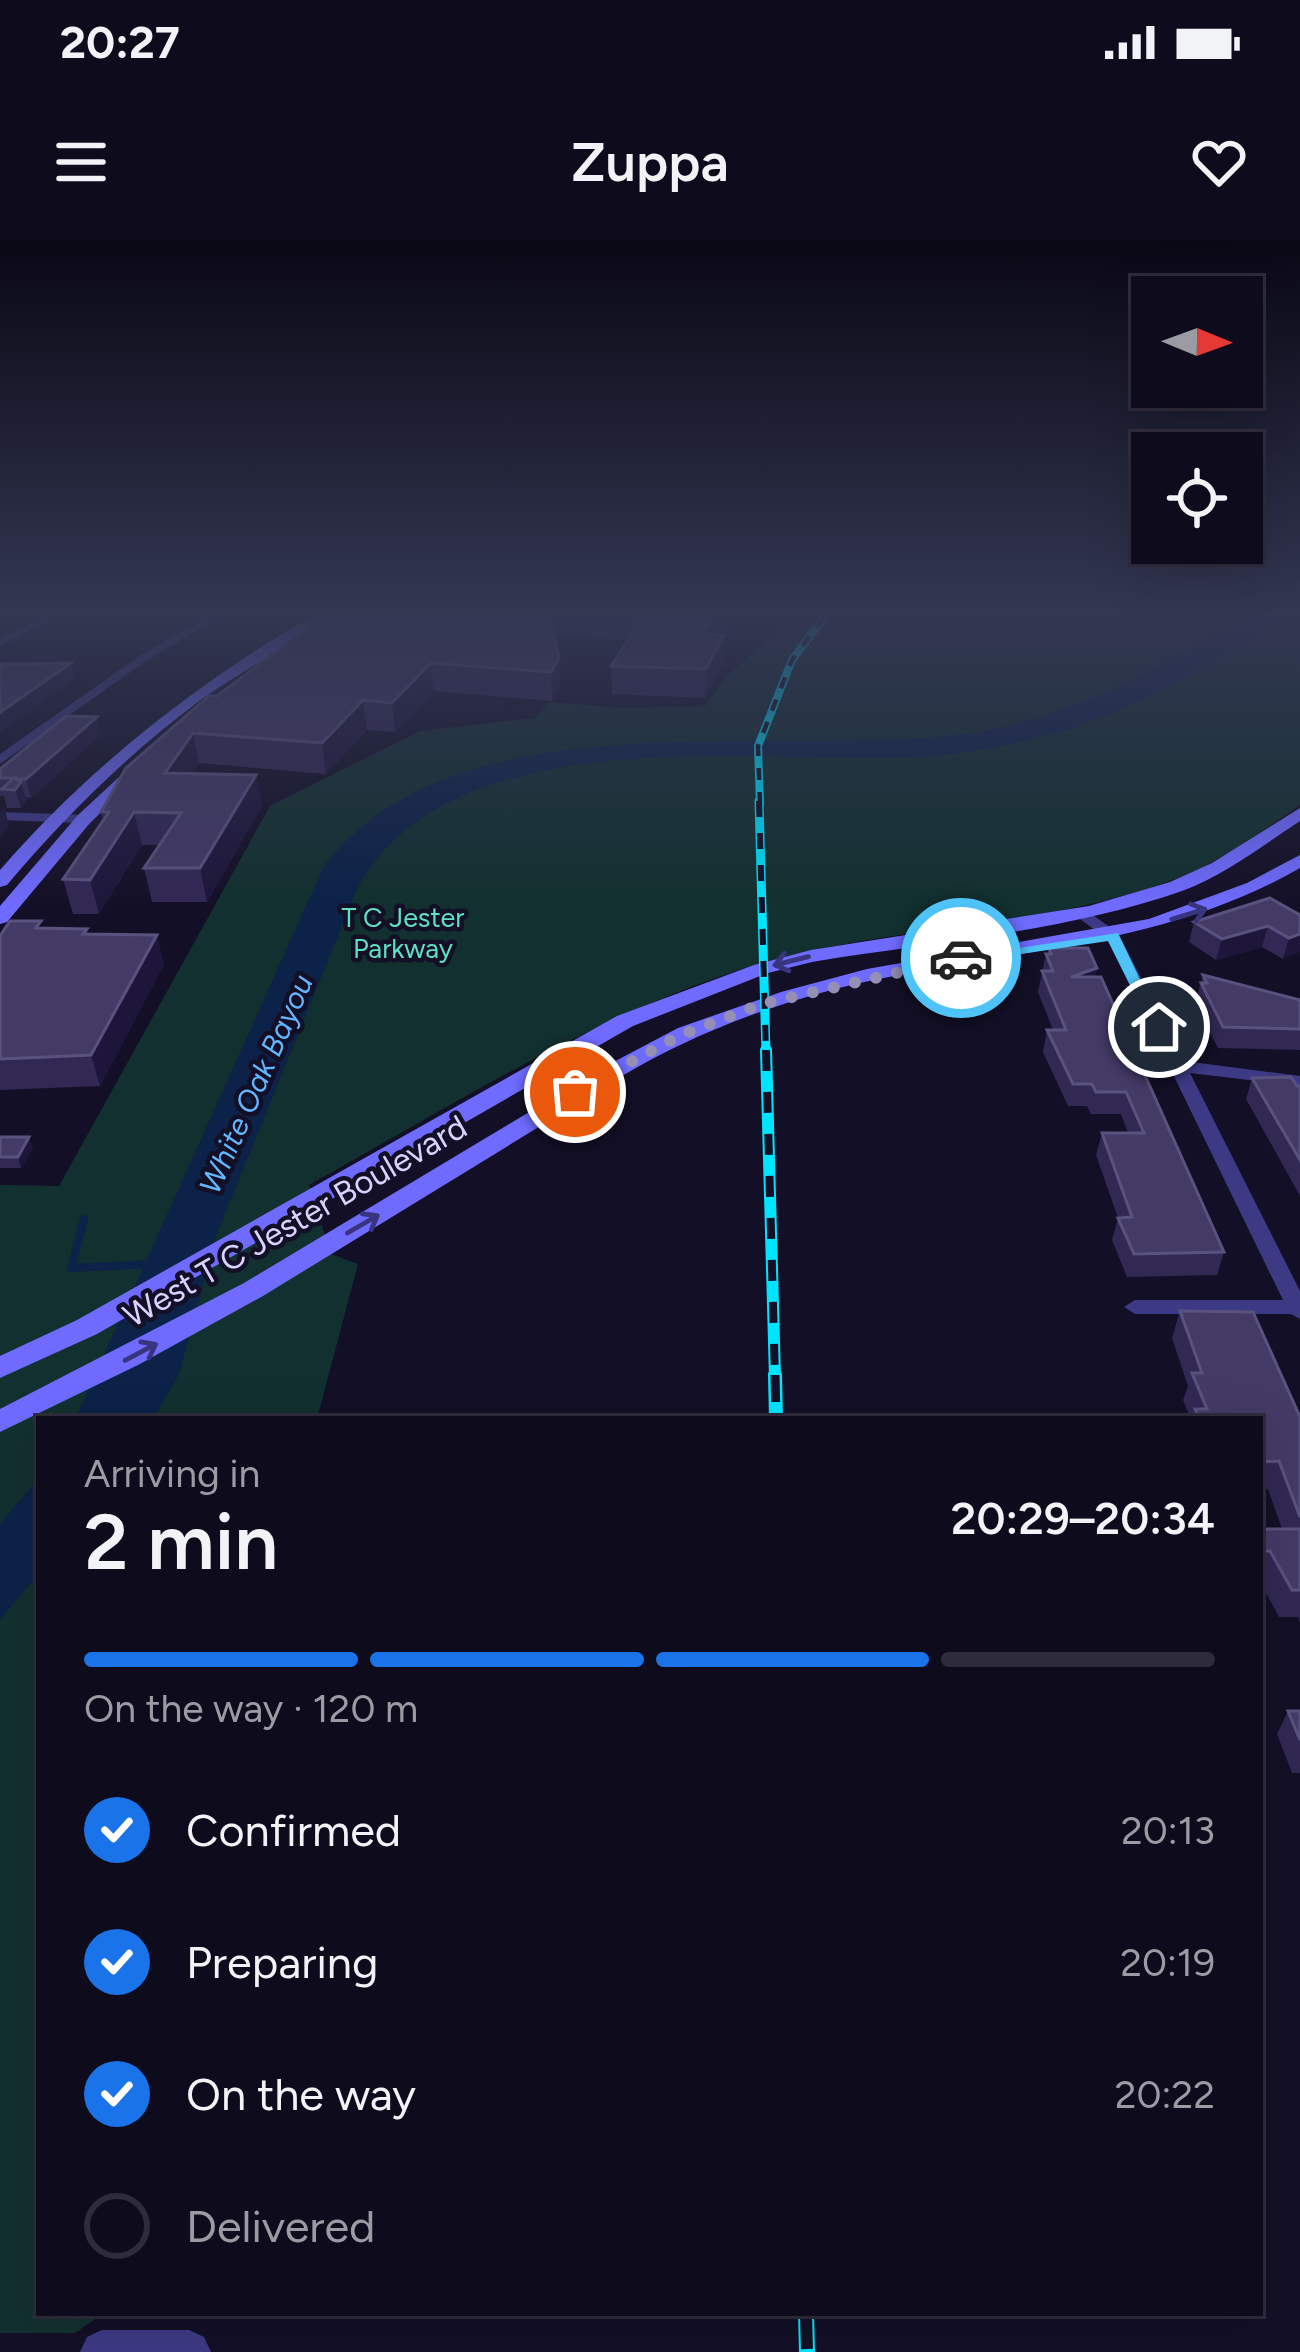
<!DOCTYPE html>
<html lang="en">
<head>
<meta charset="utf-8">
<style>
  :root { --surface:#0e0b1c; --page:#1c1929; --text:#f1f3f6; --muted:#9b9ba3; --line:#2e2b3b; --accent:#1a73e8 }
  body { margin:0; font-family:Figtree,sans-serif; background:var(--page); color:var(--text); height:100vh; display:flex; flex-direction:column; font-size:45px; white-space:nowrap }
  * { box-sizing:border-box; margin:0 }
  p { font-size:39px; color:var(--muted) }
  .icon { flex:none; width:66px; height:66px; fill:none; stroke:currentColor; stroke-width:2; stroke-linecap:round; stroke-linejoin:round }
  .map { position:relative; flex:1; overflow:hidden }
  .details { position:absolute; left:36px; top:1176px; width:1227px; height:900px; display:flex; flex-direction:column; background:var(--surface); border-radius:0px; box-shadow:0 12px 48px #0002,0 0 0 3px var(--line) }
  .details>* { flex:none }
  .needle { width:78px; rotate:91deg }
  .controls { position:absolute; left:1131px; top:36px; display:grid; gap:24px }
  .controls a { display:grid; place-items:center; width:132px; height:132px; border-radius:0px; background:var(--surface); box-shadow:0 12px 48px #0002,0 0 0 3px var(--line); font-size:60px }
  .pin { position:absolute; display:grid; place-items:center; width:102px; height:102px; color:#fff; margin:-51px; border:6px solid #fff; border-radius:50%; box-shadow:0 3px 12px #0007 }
  .courier { position:absolute; display:grid; place-items:center; width:120px; height:120px; margin:-60px; border:9px solid #4fc3f7; border-radius:50%; background:#fff; color:#222; box-shadow:0 3px 15px #0007 }
  .head em { font-style:normal; font-weight:600 }
  .head div { display:flex; flex-direction:column-reverse }
  .head { display:flex; align-items:center; justify-content:space-between; height:204px; padding:0 48px }
  h1 { font-size:78px; font-weight:600; line-height:90px }
  .bar { display:grid; grid-template-columns:repeat(4,1fr); gap:18px 12px; align-content:center; height:144px; padding:0 48px }
  .bar i { height:15px; border-radius:9px; background:var(--line) }
  .bar .current { background:var(--accent) }
  .bar p { grid-column:span 4 }
  ol { padding:0 48px; list-style:none }
  li { display:flex; align-items:center; gap:36px; height:132px }
  li p { margin-inline-start:auto }
  li .icon { padding:12px; border-radius:50%; background:var(--accent); color:#fff; stroke-width:4 }
  li:last-child { color:var(--muted) }
  li i { width:66px; height:66px; border:6px solid var(--line); border-radius:50% }
  .status { display:flex; justify-content:space-between; align-items:center; height:84px; padding:0 60px; background:var(--surface); direction:ltr }
  .status svg { height:33px; fill:currentColor }
  header { display:flex; justify-content:space-between; align-items:center; height:156px; padding:0 48px; background:var(--surface); font-size:54px; font-weight:600 }
  .map>svg:first-child { display:block }
</style>
</head>
<body>
<div class="status"><b>20:27</b><svg viewBox="0 0 49 12"><path d="M0 12V9h3v3zM5 12V6h3v6zM10 12V3h3v9zM15 12V0h3v12zM26 1h20v11H26zM47 4h2v5h-2z"/></svg></div>
<header><svg class="icon" aria-label="menu" viewBox="0 0 24 24"><path d="M4 6h16M4 12h16M4 18h16"/></svg>Zuppa<svg class="icon" aria-label="heart" viewBox="0 0 24 24"><path d="M12 20l-8-8c-3-5 5-10 8-4 3-6 11-1 8 4z"/></svg></header>
<div class="map">
<svg width="1300" height="2112" viewBox="0 0 1300 2112">
  <rect width="100%" height="100%" fill="#130f26"/>
  <path fill="#12302f" d="M797 372H1300V565C1260 592 1221 622 1175 639 1043 689 900 684 766 722 602 769 457 863 309 945L331 1014 358 1024 317 1179H39V2073H104L75 2093H0V945L59 946 270 566 420 491 535 478 549 462 621 468 705 466 725 438Z"/>
  <path fill="#0c2248" d="M1259 372H1300C1215 418 1126 479 1030 500 986 510 941 517 895 518 737 521 446 482 357 649L216 996 179 1134 153 1179H75L324 626C461 448 787 524 984 491 1083 474 1171 417 1259 372Z
    M39 1238V1334L0 1379V1284Z"/>
  <g fill="none" stroke-linecap="round" stroke-linejoin="round">
    <path stroke="#0c2248" stroke-width="8" d="M84 979 71 1028 150 1024"/>
    <path fill="#3d3a85" fill-rule="evenodd" d="M52 372H64L0 406V399Z
      M216 372H228L146 421 0 524V514L138 417Z
      M0 572 84 575 91 579 84 583 0 580Z
      M1076 670H1086L1118 693 1184 821 1300 836V846L1190 833 1300 1051V1079L1291 1074H1135L1124 1067 1135 1060H1283L1107 699 1076 676Z"/>
    <path fill="#3d3a85" fill-rule="evenodd" d="M102 2090H189L204 2097 211 2112H80L87 2097Z"/>
    <path fill="#6f6bff" fill-rule="evenodd" d="M318 372H333C294 405 244 429 202 459 129 513 65 576 7 645L0 647V630C91 525 199 442 318 372Z
      M132 525 146 528 90 583 7 682 0 684V666L78 575Z
      M1300 568V581C1262 606 1225 635 1182 651 1064 692 934 702 812 722L768 733 633 786 97 1094 0 1138V1116L77 1080 617 776 754 725 811 710 1089 666 1170 642 1212 623Z
      M1300 615V628C1166 705 1017 709 869 741 782 760 698 791 622 836L263 1056 138 1125 0 1192V1169L244 1043 606 826 678 788 781 752 867 729 1149 679 1247 643Z"/>
    <defs>
      <path id="rail-far4" d="M760 564 758 506 792 420 828 372"/>
      <path id="rail-far3" d="M759 561 766 813"/>
      <path id="rail-far2" d="M766 810 775 1138"/>
      <path id="rail-far1" d="M775 1135 776 1179"/>
      <path id="rail" d="M806 2073 807 2112"/>
    </defs>
    <use href="#rail-far4" stroke="#00e5ff" stroke-width="8"/>
    <use href="#rail-far3" stroke="#00e5ff" stroke-width="9"/>
    <use href="#rail-far2" stroke="#00e5ff" stroke-width="12"/>
    <use href="#rail-far1" stroke="#00e5ff" stroke-width="14"/>
    <use href="#rail" stroke="#00e5ff" stroke-width="16"/>
    <use href="#rail-far4" stroke="#130f26" stroke-width="4.5" stroke-dasharray="12" stroke-linecap="butt"/>
    <use href="#rail-far3" stroke="#130f26" stroke-width="6" stroke-dasharray="16" stroke-linecap="butt"/>
    <use href="#rail-far2" stroke="#130f26" stroke-width="8" stroke-dasharray="21" stroke-linecap="butt"/>
    <use href="#rail-far1" stroke="#130f26" stroke-width="9" stroke-dasharray="27" stroke-linecap="butt"/>
    <use href="#rail" stroke="#130f26" stroke-width="12" stroke-dasharray="36" stroke-linecap="butt"/>
  </g>
  <path fill="#312854" d="M329 372H740L722 395 723 423 705 458 612 454 611 426 628 400 553 395 560 447 552 461 434 451 395 492 367 490 326 534 199 523 192 534 256 535 262 566 207 662H152L144 628 159 605H142L99 674H73L63 639 103 580 101 572Z
    M97 477 101 494 31 558 25 557 26 561 21 568H7L4 556H0V529Z
    M1300 675 1283 719 1262 707 1216 720 1189 702 1194 682Z
    M43 688 87 689 88 694 164 724 100 846 0 850V696Z
    M1049 708 1097 728 1095 737 1224 1012 1217 1035 1127 1037 1112 1000 1118 978 1096 915 1102 893H1128L1121 874H1091L1087 866H1068L1043 812 1047 790H1053L1038 752 1046 714H1048Z
    M1203 735 1300 760V810L1218 808 1195 763Z
    M1252 838 1300 846V956L1246 859Z
    M0 897 33 908 21 928H0Z
    M1180 1071 1300 1177V1383L1298 1377H1279L1260 1342V1289H1282L1268 1249H1260V1179H1191L1183 1160 1188 1146 1172 1098Z
    M1288 1471H1300V1533H1292L1277 1494Z"/>
  <path fill="#1d163a" d="M720 372H740L701 421 702 393Z
    M724 395 723 423 705 458 706 429Z
    M559 418 560 447 552 461 551 432Z
    M71 423 75 439 0 493V473Z
    M431 423 434 451 395 492 392 463Z
    M363 460 367 490 326 534 322 503Z
    M97 477 101 494 31 558 26 539Z
    M193 493 199 523 172 565 165 533Z
    M256 535 262 566 207 662 200 628Z
    M21 542 26 561 21 568 15 550Z
    M4 566 9 585 0 599V572Z
    M134 572 142 605 99 674 90 640Z
    M1268 686 1262 707 1216 720 1222 699Z
    M1300 694V712L1283 719 1289 698Z
    M157 695 164 724 100 846 91 815Z
    M1097 728 1093 748 1071 737Z
    M29 897 33 908 21 928 18 917Z"/>
  <path fill="#433a66" stroke="#5a527e" stroke-width="3" d="M329 372H548L559 418 551 432 431 423 392 463 363 460 322 503 193 493 165 533 256 535 200 628H144L181 573 134 572 90 640 63 639 109 572H101L126 528 209 456H217Z
    M610 372H720L702 393 724 395 706 429 611 426 645 374Z
    M71 423 2 471 0 473V424Z
    M66 476 97 477 26 539H16L21 542 15 550 2 549 14 538H0V529Z
    M1270 658 1300 675V694L1289 698 1268 686 1222 699 1194 682Z
    M10 681H41L36 688 87 689 83 694 157 695 91 815 0 819V696Z
    M1049 708H1088L1097 728 1071 737H1101L1224 1012 1134 1014 1118 978 1132 977 1102 893H1144L1126 852H1096L1092 844H1073L1047 790H1066L1042 731H1053L1046 714H1051Z
    M1203 735 1300 760V789L1223 787 1201 743H1207Z
    M1291 837 1297 846H1300V920L1252 838Z
    M0 897H29L18 917H0Z
    M1180 1071 1253 1072 1300 1177V1277L1279 1221 1260 1222V1179H1199L1195 1169H1207L1192 1133H1202Z
    M1260 1289H1300V1350H1292L1270 1311H1260Z
    M1288 1471H1300V1500Z"/>
  <defs><path id="oneway-shaft" d="M-6 0H5M1.5-3L5.5 0L1.5 3" fill="none" stroke-width="1.6" stroke-linecap="round" stroke-linejoin="round" transform="scale(3)"/></defs>
  <g stroke="#38347d">
    <use href="#oneway-shaft" transform="translate(1189 674) rotate(-17)"/>
    <use href="#oneway-shaft" transform="translate(791 721) rotate(166)"/>
    <use href="#oneway-shaft" transform="translate(363 984) rotate(-30)"/>
    <use href="#oneway-shaft" transform="translate(141 1112) rotate(-28)"/>
  </g>
  <linearGradient id="sky" x2="0" y2="1"><stop stop-color="#0a0815"/><stop offset="0.56" stop-color="#333752"/><stop offset="1" stop-color="#333752" stop-opacity="0"/></linearGradient>
  <rect width="1300" height="667" fill="url(#sky)"/>
  <path fill="#4fc3f7" d="M1118 693 1164 790 1151 787 1108 701 961 723 954 718Z"/>
  <g fill="none" stroke-linecap="round" stroke-linejoin="round">
    <path stroke="#948fb3" stroke-width="12" stroke-dasharray="0 21.6" d="M575 852 681 795 762 764 961 718"/>
  </g>
  <g text-anchor="middle" dominant-baseline="central" stroke-width="9" stroke-linejoin="round" paint-order="stroke">
    <g font-size="27" fill="#5fe0c0" stroke="#130f26">
      <text x="403" y="677">T C Jester<tspan x="403" dy="31">Parkway</tspan></text>
    </g>
    <g font-size="30" font-style="italic" fill="#62b6ff" stroke="#130f26">
      <text transform="translate(256 844) rotate(-66)">White Oak Bayou</text>
    </g>
    <g font-size="33" fill="#d9d4ff" stroke="#130f26">
      <text transform="translate(295 981) rotate(-30)">West T C Jester Boulevard</text>
    </g>
  </g>
</svg>
<div class="controls">
<a><svg class="needle" viewBox="-14 -14 28 28"><path d="M0-13l5 13h-10z" fill="#e53935"/><path d="M0 13l5-13h-10z" fill="#9b9ba3"/></svg></a>
<a><svg class="icon" aria-label="locate" viewBox="0 0 24 24"><circle cx="12" cy="12" r="6"/><path d="M12 2v4M12 18v4M2 12h4M18 12h4"/></svg></a>
</div>
<div class="pin" style="left:575px;top:852px;background:#ea580c"><svg class="icon" aria-label="bag" viewBox="0 0 24 24"><path d="M5 8h14l-1 12H6zM9 8a3 3 0 0 1 6 0"/></svg></div>
<div class="pin" style="left:1159px;top:787px;background:#1f2937"><svg class="icon" aria-label="home" viewBox="0 0 24 24"><path d="M3 11l9-7 9 7M6 9v11h12V9"/></svg></div>
<div class="courier" style="left:961px;top:718px"><svg class="icon" aria-label="car" viewBox="0 0 24 24"><path d="M5 17H2v-5l4-1 3-4h7l3 4 3 1v5h-3M9 17h6M6 11h13"/><circle cx="7" cy="17" r="2"/><circle cx="17" cy="17" r="2"/></svg></div>
<section class="details">
<div class="head"><div><h1>2 min</h1><p>Arriving in</p></div><em>20:29–20:34</em></div>
<div class="bar"><i class="current"></i><i class="current"></i><i class="current"></i><i></i><p>On the way · 120 m</p></div>
<ol>
<li><svg class="icon" aria-label="check" viewBox="0 0 24 24"><path d="M5 12l5 5 9-10"/></svg>Confirmed<p>20:13</p></li>
<li><svg class="icon" aria-label="check" viewBox="0 0 24 24"><path d="M5 12l5 5 9-10"/></svg>Preparing<p>20:19</p></li>
<li><svg class="icon" aria-label="check" viewBox="0 0 24 24"><path d="M5 12l5 5 9-10"/></svg>On the way<p>20:22</p></li>
<li><i></i>Delivered</li>
</ol>
</section>
</div>
</body>
</html>
